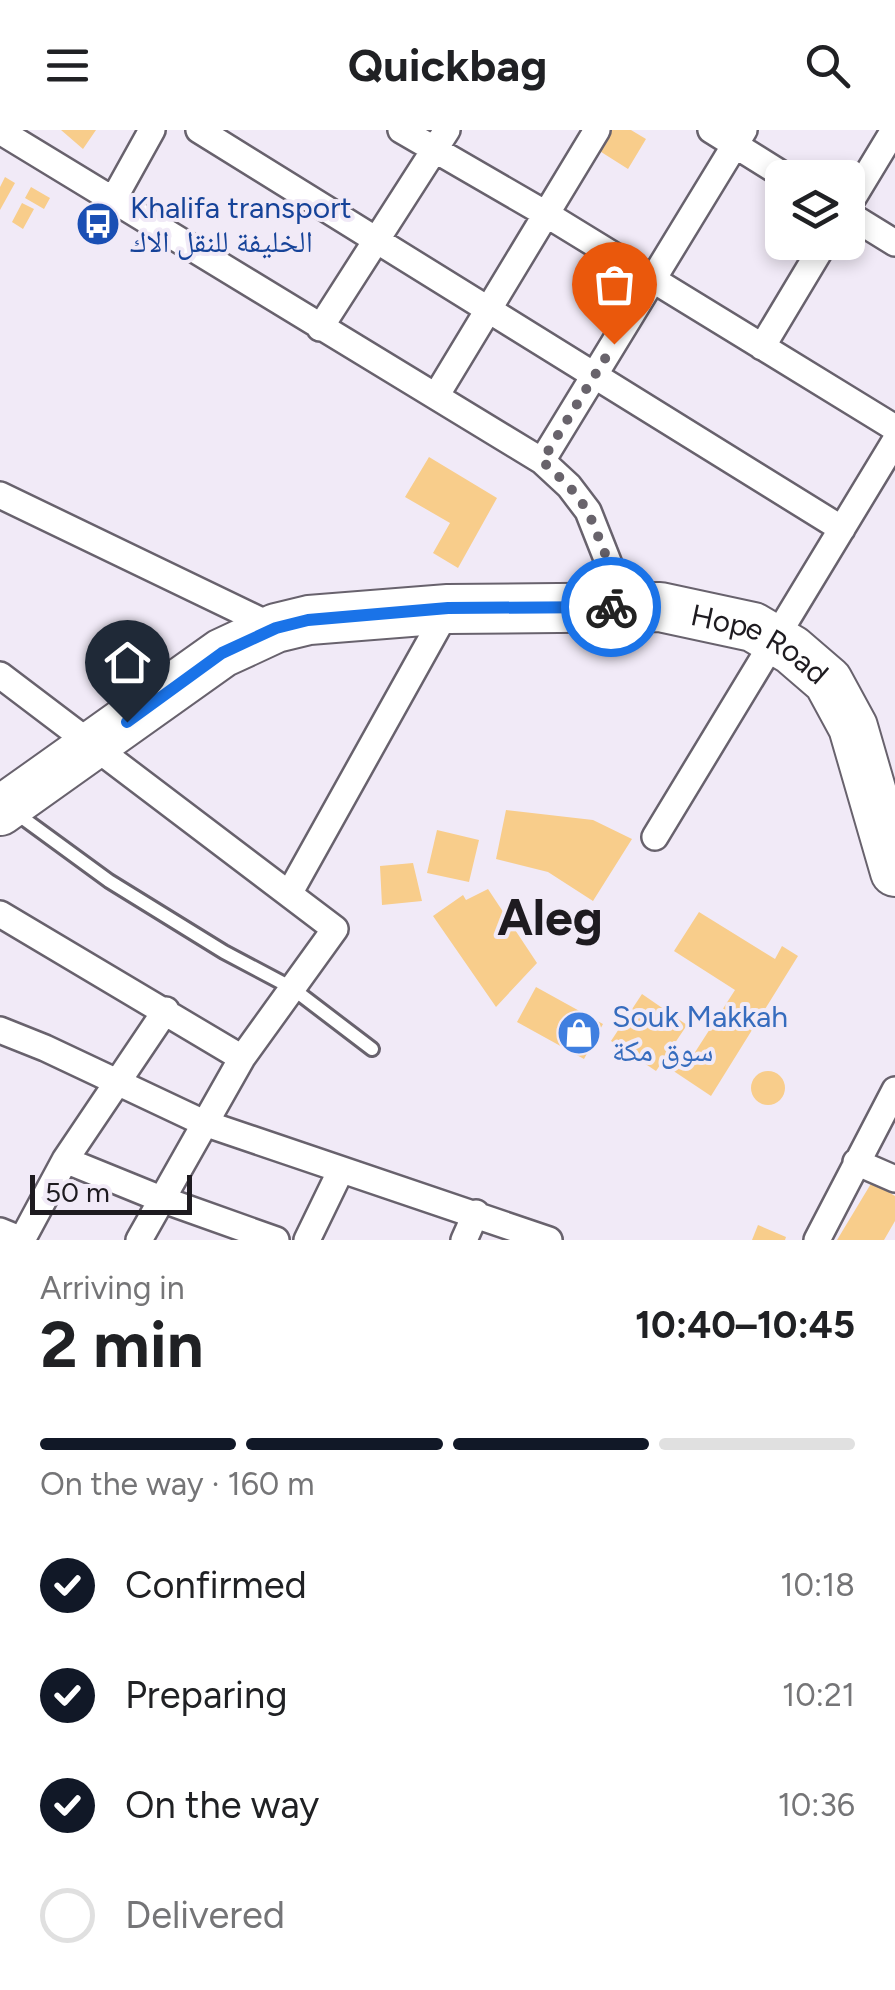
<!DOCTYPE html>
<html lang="en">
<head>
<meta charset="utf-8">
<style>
  :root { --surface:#fff; --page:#f6f6f6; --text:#202124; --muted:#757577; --line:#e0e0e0; --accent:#111827 }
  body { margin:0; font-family:Figtree,"Noto Naskh Arabic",sans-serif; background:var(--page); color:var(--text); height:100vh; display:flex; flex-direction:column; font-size:38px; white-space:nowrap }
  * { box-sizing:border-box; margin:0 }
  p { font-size:32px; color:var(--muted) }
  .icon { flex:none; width:55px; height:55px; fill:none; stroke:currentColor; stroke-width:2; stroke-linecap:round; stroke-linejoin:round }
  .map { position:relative; height:1110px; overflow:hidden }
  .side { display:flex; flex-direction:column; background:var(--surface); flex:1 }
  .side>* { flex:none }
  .controls { position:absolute; left:765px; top:30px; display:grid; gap:20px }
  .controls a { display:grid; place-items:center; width:100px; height:100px; border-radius:15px; background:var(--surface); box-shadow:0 5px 15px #0003; font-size:50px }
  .scale { position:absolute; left:30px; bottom:25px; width:162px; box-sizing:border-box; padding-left:10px; border:5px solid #1e1b20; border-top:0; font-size:28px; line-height:35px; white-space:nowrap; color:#1e1b20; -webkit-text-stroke:8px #f1eaf7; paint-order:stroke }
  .pin { position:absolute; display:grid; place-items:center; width:85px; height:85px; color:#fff; margin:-102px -42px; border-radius:50% 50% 50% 0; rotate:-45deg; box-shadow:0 0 10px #0007 }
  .pin .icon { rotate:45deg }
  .courier { position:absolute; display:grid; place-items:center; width:100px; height:100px; margin:-50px; border:8px solid #1a73e8; border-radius:50%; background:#fff; color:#222; box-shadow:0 2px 12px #0007 }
  .overview em { font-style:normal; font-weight:700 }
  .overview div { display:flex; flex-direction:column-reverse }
  .overview { display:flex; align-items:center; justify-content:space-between; height:170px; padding:0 40px }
  h1 { font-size:65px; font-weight:700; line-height:75px }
  .bar { display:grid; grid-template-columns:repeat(4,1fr); gap:15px 10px; align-content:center; height:120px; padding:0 40px }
  .bar i { height:12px; border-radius:8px; background:var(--line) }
  .bar .active { background:var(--accent) }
  .bar p { grid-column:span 4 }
  ol { padding:0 40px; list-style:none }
  li { display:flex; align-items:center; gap:30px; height:110px }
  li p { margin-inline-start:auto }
  li .icon { padding:10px; border-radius:50%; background:var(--accent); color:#fff; stroke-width:4 }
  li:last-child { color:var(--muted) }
  li i { width:55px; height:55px; border:5px solid var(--line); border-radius:50% }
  header { display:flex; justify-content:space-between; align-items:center; height:130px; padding:0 40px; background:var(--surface); font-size:45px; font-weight:700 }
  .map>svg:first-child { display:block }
</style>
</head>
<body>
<header><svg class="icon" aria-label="menu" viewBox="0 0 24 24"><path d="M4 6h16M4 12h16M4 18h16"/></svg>Quickbag<svg class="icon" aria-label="search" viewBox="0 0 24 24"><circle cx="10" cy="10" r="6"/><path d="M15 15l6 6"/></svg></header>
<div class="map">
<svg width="895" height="1110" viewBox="0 0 895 1110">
  <rect width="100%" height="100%" fill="#f1eaf7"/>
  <path fill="#f8cd8b" d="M61 0H96L83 19Z
    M611 0H631L646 9 628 39 598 20Z
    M5 47 15 53 0 80V57Z
    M31 57 50 68 44 79 25 68Z
    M22 73 34 79 23 99 12 92Z
    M429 327 497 368 458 438 433 423 450 393 405 367Z
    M506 680 593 690 632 709 593 771 548 742 496 729Z
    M437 700 479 710 469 752 427 743Z
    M413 733 422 771 382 775 380 736Z
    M488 759 537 833 496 877 433 786 463 765 466 770Z
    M699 782 775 829 782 816 798 826 711 966 669 938 679 923 690 930 735 860 674 821Z
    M536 857 603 894 584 929 517 892Z
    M642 864 687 895 656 941 611 911Z
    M751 958a17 17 0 1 1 34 0a17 17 0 1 1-34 0Z
    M872 1052 895 1066V1091L884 1110H837Z
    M758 1095 786 1107 785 1110H752Z"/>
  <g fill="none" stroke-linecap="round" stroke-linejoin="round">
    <defs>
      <path id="lane" d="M16 683 109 751 224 822 292 858 372 919"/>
      <path id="street" d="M199 0 842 399
        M401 0 546 84 895 298
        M711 0 788 48
        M0 1 542 331 569 356 588 381 626 477
        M112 72 152 0
        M848 76 894 0
        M848 84 895 113
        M320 198 447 0
        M762 217 825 112
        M436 266 597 0
        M542 331 744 0
        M0 365 276 498
        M0 545 335 799 242 928 139 1110
        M655 707 895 311
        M289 764 448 479
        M0 784 242 928
        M0 900 45 918 204 993 549 1110
        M65 1030 161 1069 276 1110
        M856 1032 895 1049
        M0 1101 22 1110 65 1030 166 880
        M307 1110 341 1040
        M464 1110 476 1083
        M817 1110 895 960"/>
      <g id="highway">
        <path id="s1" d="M0 681 222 523 276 498 309 490 448 479 660 477 753 497 792 520 828 551 853 597 895 742"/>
      </g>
    </defs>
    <use href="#lane" stroke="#68626d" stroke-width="18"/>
    <use href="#street" stroke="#68626d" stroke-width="30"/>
    <use href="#highway" stroke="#68626d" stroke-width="52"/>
    <use href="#lane" stroke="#fff" stroke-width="12"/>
    <use href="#street" stroke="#fff" stroke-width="25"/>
    <use href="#highway" stroke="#fff" stroke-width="48"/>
  </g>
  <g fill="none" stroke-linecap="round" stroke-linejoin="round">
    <path stroke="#68636b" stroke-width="10" stroke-dasharray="0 18" d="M611 477 626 476 588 381 569 356 542 331 614 214"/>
    <path stroke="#1a73e8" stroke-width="12" d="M127 592 222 523 276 498 308 490 448 478 611 477"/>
  </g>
  <defs>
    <symbol id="bus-disc" viewBox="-11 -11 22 22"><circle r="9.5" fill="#1a4fb4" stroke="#f1eaf7"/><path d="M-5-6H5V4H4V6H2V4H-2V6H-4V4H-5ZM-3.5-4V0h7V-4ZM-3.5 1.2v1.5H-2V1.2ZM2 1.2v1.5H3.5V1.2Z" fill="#fff"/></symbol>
    <symbol id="shop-disc" viewBox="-11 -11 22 22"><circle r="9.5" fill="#3f7fe0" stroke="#f1eaf7"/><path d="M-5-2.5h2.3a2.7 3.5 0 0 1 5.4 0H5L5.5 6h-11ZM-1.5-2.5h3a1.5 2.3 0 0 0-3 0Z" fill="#fff"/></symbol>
  </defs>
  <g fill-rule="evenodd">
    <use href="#bus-disc" x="73" y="69" width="50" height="50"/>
    <use href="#shop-disc" x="554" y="878" width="50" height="50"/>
  </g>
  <g text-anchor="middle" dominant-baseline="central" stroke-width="8" stroke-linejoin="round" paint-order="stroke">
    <g font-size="30" fill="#164399" stroke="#f1eaf7" text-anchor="start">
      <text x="130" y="77">Khalifa transport<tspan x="130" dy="34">الخليفة للنقل الاك</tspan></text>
    </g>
    <g font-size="30" fill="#1e1b20" stroke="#f1eaf7">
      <text stroke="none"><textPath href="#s1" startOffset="825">Hope Road</textPath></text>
    </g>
    <g font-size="30" fill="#366cbe" stroke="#f1eaf7" text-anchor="start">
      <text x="612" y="886">Souk Makkah<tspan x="612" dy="34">سوق مكة</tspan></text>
    </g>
    <g font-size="50" font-weight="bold" fill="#1e1b20" stroke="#f1eaf7">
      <text x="550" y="787">Aleg</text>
    </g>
  </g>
</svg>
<div class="controls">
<a><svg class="icon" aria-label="layers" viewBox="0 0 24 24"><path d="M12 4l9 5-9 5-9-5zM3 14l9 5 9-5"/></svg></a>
</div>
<div class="scale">50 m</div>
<div class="pin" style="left:614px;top:214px;background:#ea580c"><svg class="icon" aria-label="bag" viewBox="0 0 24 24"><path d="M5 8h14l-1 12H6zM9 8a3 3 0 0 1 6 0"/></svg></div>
<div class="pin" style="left:127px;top:592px;background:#1f2937"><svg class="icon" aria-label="home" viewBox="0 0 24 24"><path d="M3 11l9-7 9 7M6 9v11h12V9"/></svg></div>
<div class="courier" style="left:611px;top:477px"><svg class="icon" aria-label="bike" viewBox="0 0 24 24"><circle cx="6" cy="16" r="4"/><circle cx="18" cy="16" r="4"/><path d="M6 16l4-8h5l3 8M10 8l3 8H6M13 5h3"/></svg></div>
</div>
<section class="side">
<div class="overview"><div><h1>2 min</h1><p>Arriving in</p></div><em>10:40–10:45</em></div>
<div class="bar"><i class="active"></i><i class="active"></i><i class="active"></i><i></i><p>On the way · 160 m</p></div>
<ol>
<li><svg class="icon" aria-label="check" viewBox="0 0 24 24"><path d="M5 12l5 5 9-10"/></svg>Confirmed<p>10:18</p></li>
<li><svg class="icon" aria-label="check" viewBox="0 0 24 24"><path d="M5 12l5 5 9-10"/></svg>Preparing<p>10:21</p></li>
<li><svg class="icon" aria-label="check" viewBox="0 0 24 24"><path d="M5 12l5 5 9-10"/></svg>On the way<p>10:36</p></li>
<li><i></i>Delivered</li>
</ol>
</section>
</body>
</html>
